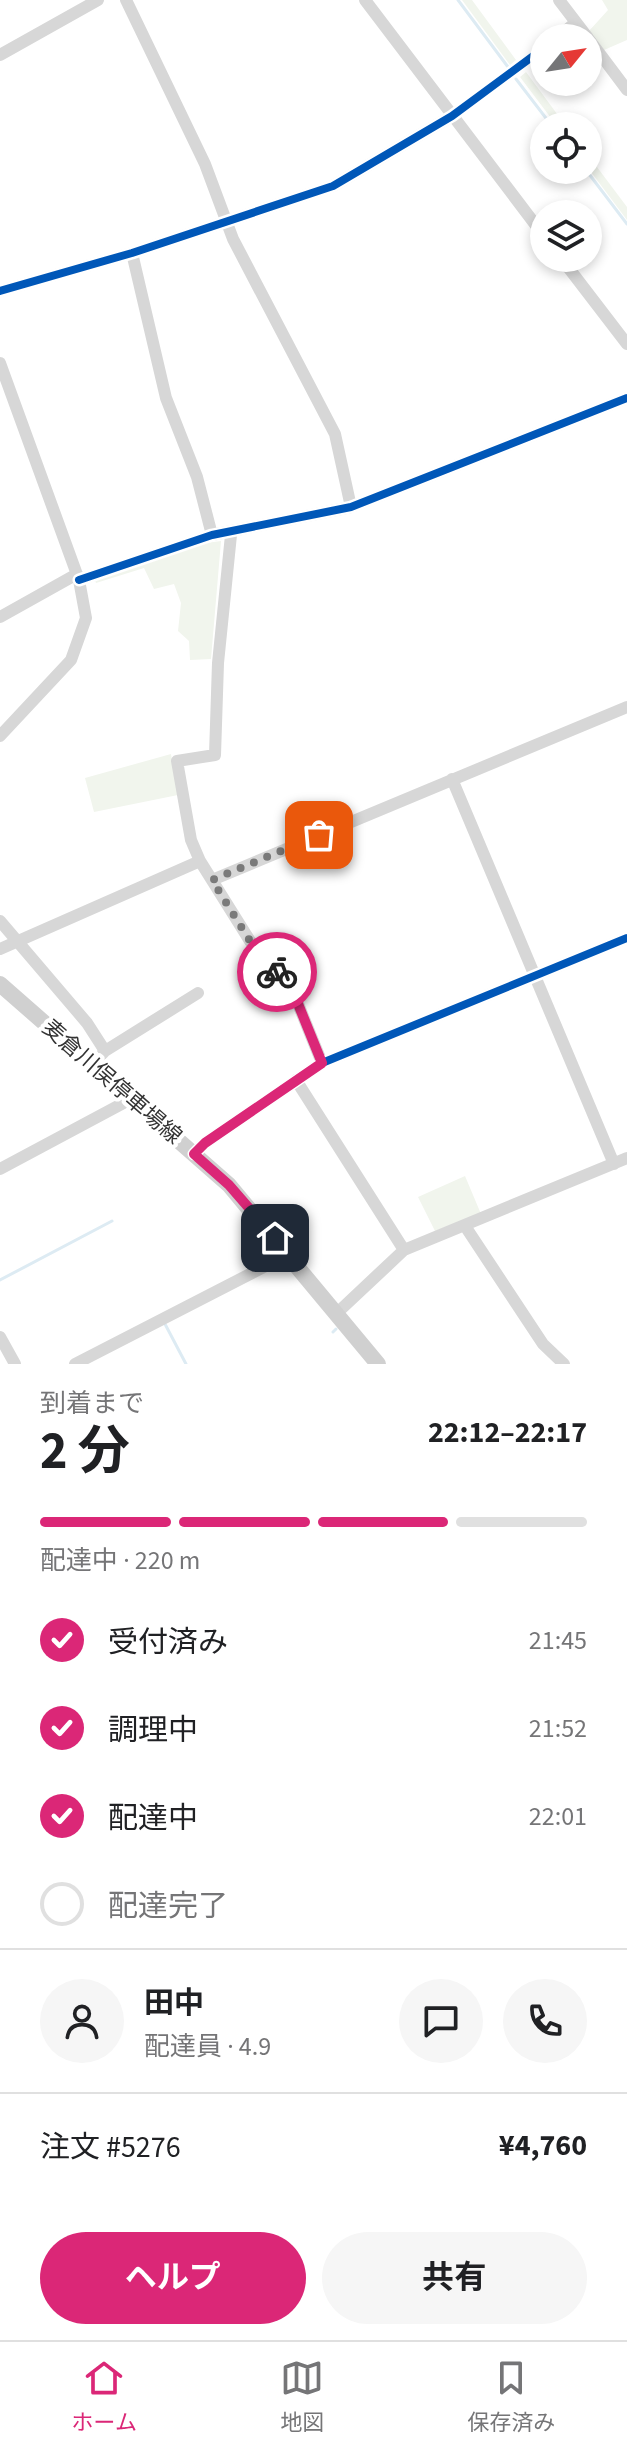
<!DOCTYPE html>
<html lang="ja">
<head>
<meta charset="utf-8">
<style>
  :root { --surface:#fff; --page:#f6f6f6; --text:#202124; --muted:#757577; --line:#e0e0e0; --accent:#db2777 }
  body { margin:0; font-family:"Source Sans 3","Noto Sans JP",sans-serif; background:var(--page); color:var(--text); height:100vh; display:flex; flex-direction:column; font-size:30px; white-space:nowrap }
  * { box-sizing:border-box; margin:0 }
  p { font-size:26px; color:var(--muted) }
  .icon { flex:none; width:44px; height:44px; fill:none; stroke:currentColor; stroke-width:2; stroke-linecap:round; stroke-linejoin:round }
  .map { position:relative; height:1364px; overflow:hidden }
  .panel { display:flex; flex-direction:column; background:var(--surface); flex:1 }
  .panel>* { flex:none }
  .needle { width:52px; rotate:60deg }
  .controls { position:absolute; left:530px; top:24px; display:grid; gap:16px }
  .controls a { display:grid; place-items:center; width:72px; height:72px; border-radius:50%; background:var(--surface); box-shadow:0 4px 12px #0003; font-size:40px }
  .pin { position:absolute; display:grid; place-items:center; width:68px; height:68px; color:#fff; margin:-34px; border-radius:16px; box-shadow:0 4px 12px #0006 }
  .courier { position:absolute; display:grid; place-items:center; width:80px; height:80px; margin:-40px; border:6px solid #db2777; border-radius:50%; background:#fff; color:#222; box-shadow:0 2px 10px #0007 }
  .head em { font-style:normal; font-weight:700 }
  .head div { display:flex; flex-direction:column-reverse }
  .head { display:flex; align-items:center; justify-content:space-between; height:136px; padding:0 40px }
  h1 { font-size:52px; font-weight:700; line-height:60px }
  .bar { display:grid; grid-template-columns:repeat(4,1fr); gap:12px 8px; align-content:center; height:96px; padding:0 40px }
  .bar i { height:10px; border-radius:6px; background:var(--line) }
  .bar .selected { background:var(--accent) }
  .bar p { grid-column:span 4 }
  .line { display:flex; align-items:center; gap:20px; padding:0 40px; border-top:2px solid var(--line) }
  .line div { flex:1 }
  .round { display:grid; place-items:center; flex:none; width:84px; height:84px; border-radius:42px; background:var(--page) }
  ol { padding:0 40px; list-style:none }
  li { display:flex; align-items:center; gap:24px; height:88px }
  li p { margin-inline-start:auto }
  li .icon { padding:8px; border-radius:50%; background:var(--accent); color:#fff; stroke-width:4 }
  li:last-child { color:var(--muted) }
  li i { width:44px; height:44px; border:4px solid var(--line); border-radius:50% }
  .button { display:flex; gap:16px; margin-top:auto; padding:16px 40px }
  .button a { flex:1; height:92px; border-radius:48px; background:var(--accent); color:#fff; font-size:32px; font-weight:700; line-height:92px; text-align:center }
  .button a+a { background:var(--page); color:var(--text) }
  .dock { display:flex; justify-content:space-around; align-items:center; height:112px; border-top:2px solid var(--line); background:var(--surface); font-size:22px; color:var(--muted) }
  .dock a { display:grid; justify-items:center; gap:4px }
  .dock .selected { color:var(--accent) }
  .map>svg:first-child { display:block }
</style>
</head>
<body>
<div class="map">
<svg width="627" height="1364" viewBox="0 0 627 1364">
  <rect width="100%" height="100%" fill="#fff"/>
  <path fill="#f1f5ed" d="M462 0H472L516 60 510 65Z
    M602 0H627V40L604 50 589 31 608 10Z
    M526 72 566 126H557L520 77Z
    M588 155 627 207V220L588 168Z
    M221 541 211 659 190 660 189 641 178 631 181 603 174 584 154 589 144 568 96 583 94 578 199 544Z
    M171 754 178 795 94 812 85 778Z
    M465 1176 481 1214 435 1231 418 1197Z"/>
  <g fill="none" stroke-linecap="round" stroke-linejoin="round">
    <path stroke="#ddebf3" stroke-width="3" d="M458 0 508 67
      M516 79 552 126
      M586 170 627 224
      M0 1280 112 1221
      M165 1324 186 1364
      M333 1332 336 1329"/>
    <path stroke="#d7d7d7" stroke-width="12" d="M126 0 205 164 233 239 335 434 351 507
      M365 0 544 236
      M559 0 588 38
      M557 38 576 22
      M588 38 627 90
      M0 55 98 0
      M132 253 166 398 197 477 212 535
      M561 258 627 344
      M0 291 132 253 333 186 452 116 544 48
      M0 363 79 580 86 618 71 660 0 736
      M79 580 212 535 351 507 627 398
      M0 617 77 574
      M452 779 614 1164
      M200 861 191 840 177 761 215 755 218 663 231 535
      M212 880 627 707
      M0 921 87 1023 105 1051
      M0 949 200 861 250 941 292 989 322 1063
      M92 1065 105 1051 198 993
      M296 1080 404 1250
      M194 1154 205 1143 322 1063 627 938
      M0 1169 131 1099
      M465 1226 543 1344 564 1364
      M337 1313 404 1250 627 1158
      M0 1337 15 1364
      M75 1364 289 1254"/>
    <path stroke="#d0d0d0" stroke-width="16" d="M0 984 229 1185 378 1364"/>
    <defs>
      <path id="cycleway" d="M0 291 132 253 333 186 452 116 544 48
        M79 580 212 535 351 507 627 398
        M194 1154 205 1143 322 1063 627 938"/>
    </defs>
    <use href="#cycleway" stroke="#fff" stroke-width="13"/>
    <use href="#cycleway" stroke="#0057b8" stroke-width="8"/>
  </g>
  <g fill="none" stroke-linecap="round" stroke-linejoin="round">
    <path stroke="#7a7a7a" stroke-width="8" stroke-dasharray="0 14.4" d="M277 972 250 941 212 880 319 835"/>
    <path stroke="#db2777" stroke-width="10" d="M275 1238 229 1185 194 1154 205 1143 322 1063 292 989 277 972"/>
  </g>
  <g text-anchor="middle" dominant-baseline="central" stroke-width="8" stroke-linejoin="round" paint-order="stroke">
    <g font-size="22" fill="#333" stroke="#fff">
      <text transform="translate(112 1082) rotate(41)">麦倉川俣停車場線</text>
    </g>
  </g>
</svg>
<div class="controls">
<a><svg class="needle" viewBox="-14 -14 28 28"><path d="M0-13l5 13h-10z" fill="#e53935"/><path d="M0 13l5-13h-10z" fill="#757577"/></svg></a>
<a><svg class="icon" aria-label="locate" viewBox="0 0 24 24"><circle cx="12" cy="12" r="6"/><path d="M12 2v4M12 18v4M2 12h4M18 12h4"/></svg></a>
<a><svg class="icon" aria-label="layers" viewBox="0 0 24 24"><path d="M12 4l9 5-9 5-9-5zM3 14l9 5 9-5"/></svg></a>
</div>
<div class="pin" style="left:319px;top:835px;background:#ea580c"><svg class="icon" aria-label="bag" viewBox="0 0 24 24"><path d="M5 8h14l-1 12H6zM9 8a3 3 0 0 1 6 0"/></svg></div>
<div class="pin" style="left:275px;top:1238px;background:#1f2937"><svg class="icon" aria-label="home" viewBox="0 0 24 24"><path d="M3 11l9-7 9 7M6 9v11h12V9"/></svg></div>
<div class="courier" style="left:277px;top:972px"><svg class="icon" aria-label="bike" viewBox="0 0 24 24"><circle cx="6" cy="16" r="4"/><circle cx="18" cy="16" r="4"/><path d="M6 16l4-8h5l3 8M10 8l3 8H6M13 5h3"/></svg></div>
</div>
<section class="panel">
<div class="head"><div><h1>2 分</h1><p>到着まで</p></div><em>22:12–22:17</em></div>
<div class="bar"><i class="selected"></i><i class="selected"></i><i class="selected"></i><i></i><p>配達中 · 220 m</p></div>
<ol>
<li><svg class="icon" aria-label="check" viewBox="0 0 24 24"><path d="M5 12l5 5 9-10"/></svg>受付済み<p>21:45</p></li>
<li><svg class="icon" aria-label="check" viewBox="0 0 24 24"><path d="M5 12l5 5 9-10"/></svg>調理中<p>21:52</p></li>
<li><svg class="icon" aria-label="check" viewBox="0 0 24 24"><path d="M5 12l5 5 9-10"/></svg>配達中<p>22:01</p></li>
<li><i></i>配達完了</li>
</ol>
<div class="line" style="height:144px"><a class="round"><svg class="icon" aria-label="person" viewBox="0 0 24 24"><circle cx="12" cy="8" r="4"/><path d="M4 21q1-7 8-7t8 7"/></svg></a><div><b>田中</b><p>配達員 · 4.9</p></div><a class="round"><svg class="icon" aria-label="chat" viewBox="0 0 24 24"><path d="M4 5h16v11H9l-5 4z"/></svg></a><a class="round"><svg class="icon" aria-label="phone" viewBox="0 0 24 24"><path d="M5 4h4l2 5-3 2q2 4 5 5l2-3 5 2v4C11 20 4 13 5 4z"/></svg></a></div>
<div class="line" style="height:104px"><div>注文 #5276</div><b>¥4,760</b></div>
<div class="button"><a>ヘルプ</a><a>共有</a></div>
</section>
<nav class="dock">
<a class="selected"><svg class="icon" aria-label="home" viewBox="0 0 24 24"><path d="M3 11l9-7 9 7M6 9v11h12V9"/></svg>ホーム</a>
<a><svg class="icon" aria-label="map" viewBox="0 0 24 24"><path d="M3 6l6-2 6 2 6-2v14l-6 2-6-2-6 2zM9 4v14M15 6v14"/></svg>地図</a>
<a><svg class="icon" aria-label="saved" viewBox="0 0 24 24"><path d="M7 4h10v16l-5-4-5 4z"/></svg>保存済み</a>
</nav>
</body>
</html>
